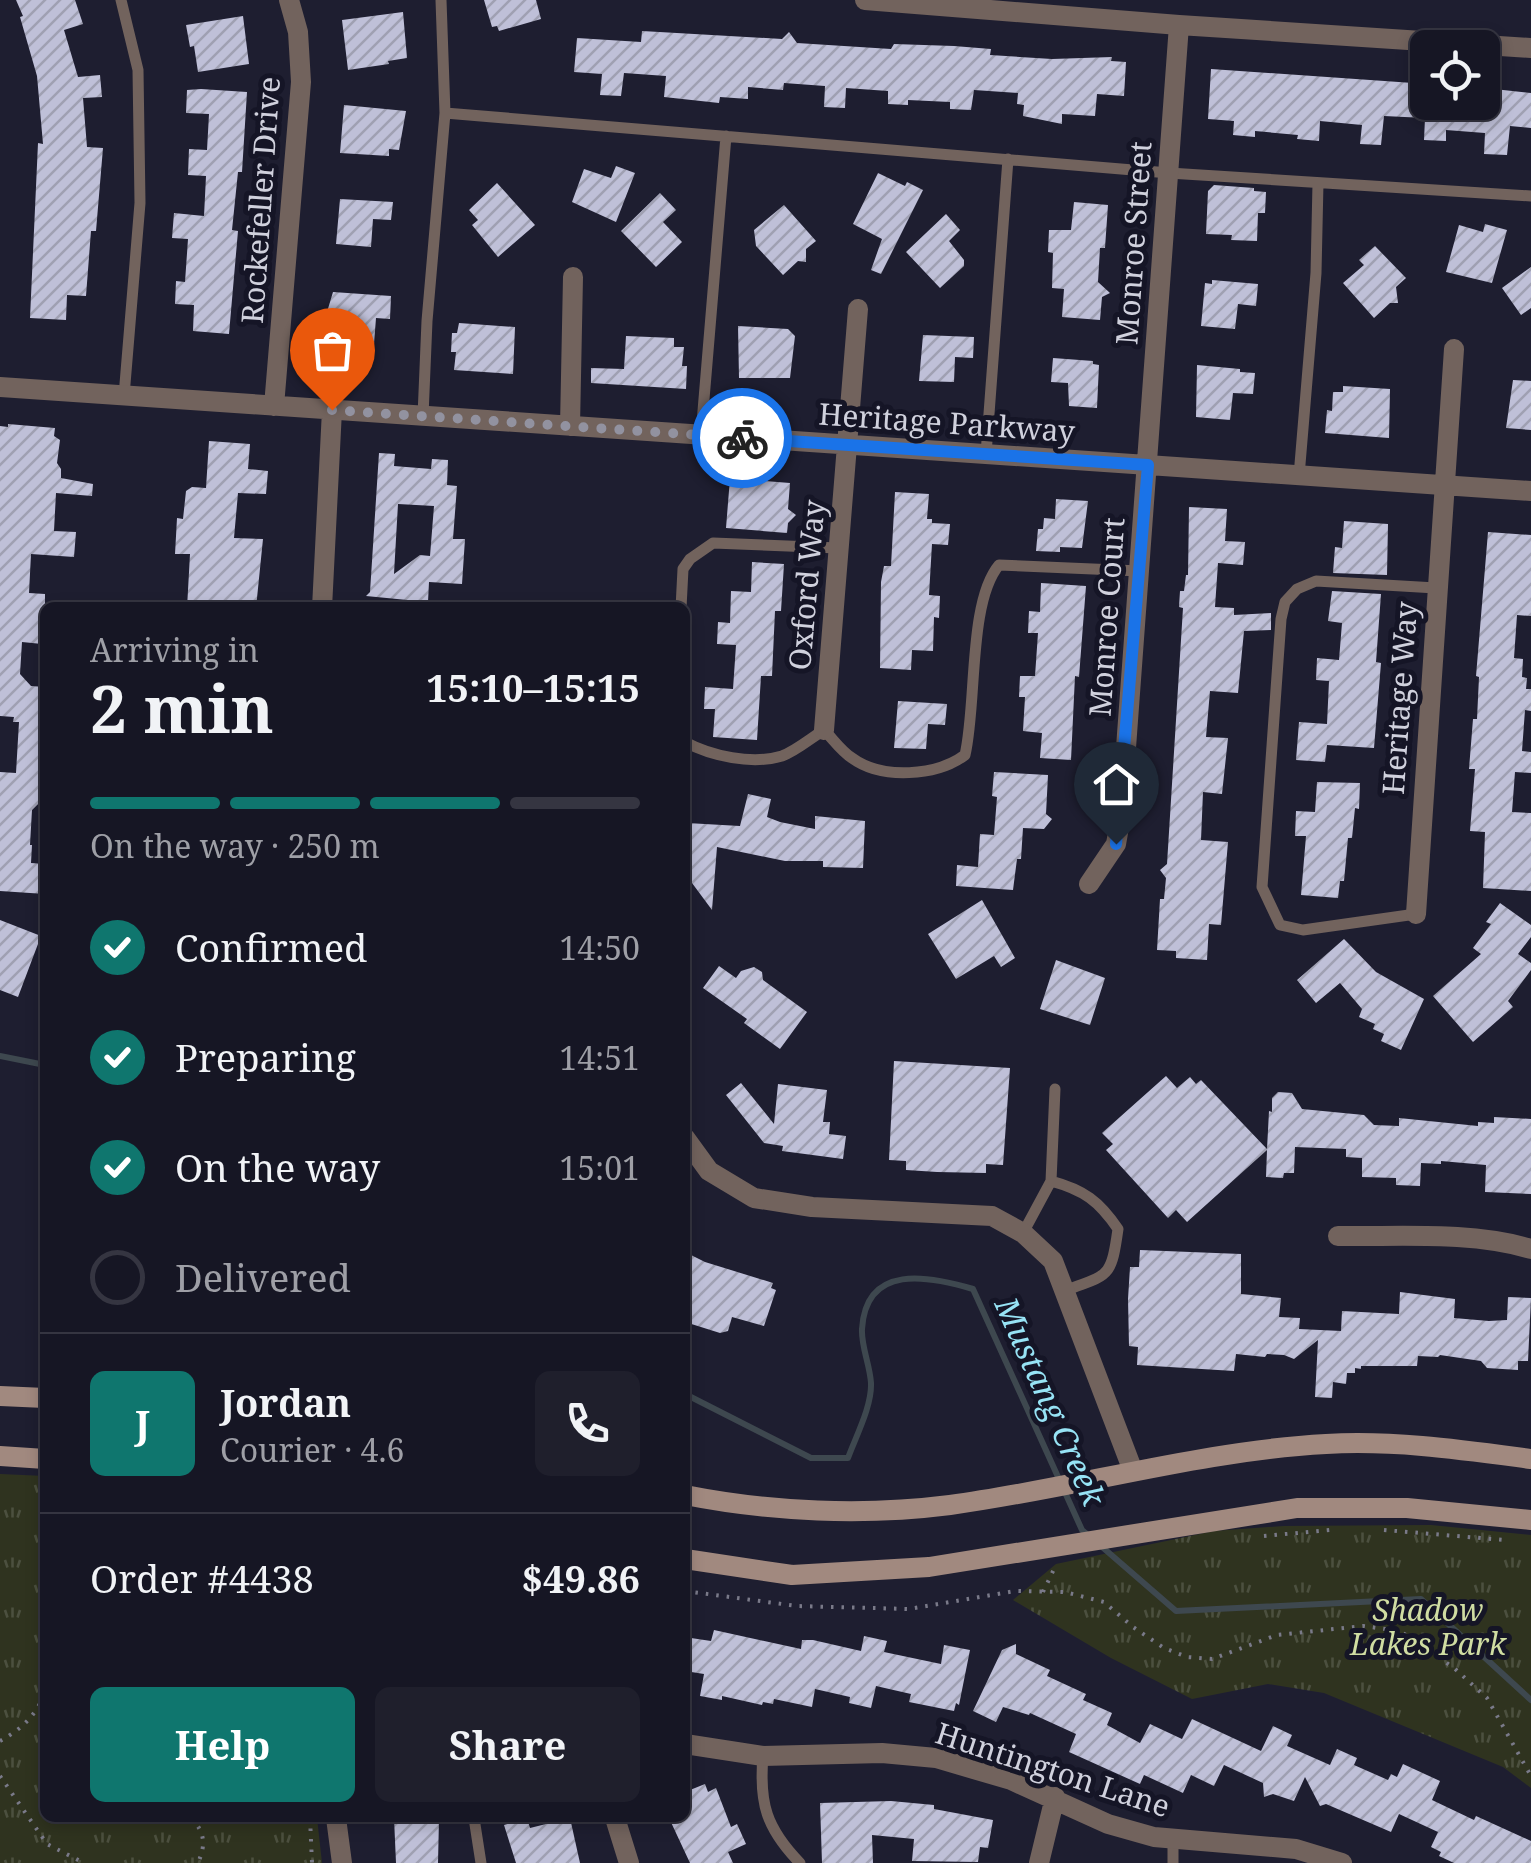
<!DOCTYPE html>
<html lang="en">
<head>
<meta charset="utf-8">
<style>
  :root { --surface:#161624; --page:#1f1f2c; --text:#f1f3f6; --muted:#9e9fa6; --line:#353541; --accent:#0f766e }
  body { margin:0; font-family:"Noto Serif",serif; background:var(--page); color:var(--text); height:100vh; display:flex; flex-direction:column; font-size:38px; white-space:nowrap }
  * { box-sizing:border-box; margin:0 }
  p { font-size:32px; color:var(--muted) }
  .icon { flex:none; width:55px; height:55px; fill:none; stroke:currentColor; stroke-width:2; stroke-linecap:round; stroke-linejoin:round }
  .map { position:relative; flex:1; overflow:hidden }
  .side { position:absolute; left:40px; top:602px; width:650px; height:1220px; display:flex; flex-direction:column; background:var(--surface); border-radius:15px; box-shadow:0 5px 15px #0003,0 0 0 2px var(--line) }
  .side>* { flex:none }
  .tools { position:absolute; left:1410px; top:30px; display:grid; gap:20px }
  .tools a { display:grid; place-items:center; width:90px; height:90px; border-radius:15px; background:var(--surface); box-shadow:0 5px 15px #0003,0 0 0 2px var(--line); font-size:50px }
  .pin { position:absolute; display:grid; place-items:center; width:85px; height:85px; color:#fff; margin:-102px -42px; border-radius:50% 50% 50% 0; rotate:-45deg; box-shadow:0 0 10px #0007 }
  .pin .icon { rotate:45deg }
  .courier { position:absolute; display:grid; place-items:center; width:100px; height:100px; margin:-50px; border:8px solid #1a73e8; border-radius:50%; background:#fff; color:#222; box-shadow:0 2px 12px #0007 }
  .head em { font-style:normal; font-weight:700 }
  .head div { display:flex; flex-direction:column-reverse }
  .head { display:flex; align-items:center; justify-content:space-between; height:170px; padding:0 50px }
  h1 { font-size:65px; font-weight:700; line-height:75px }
  .bar { display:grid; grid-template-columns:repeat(4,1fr); gap:15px 10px; align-content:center; height:120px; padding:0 50px }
  .bar i { height:12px; border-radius:8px; background:var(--line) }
  .bar .active { background:var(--accent) }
  .bar p { grid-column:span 4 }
  .line { display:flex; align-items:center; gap:25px; padding:0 50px; border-top:2px solid var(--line) }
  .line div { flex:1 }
  .round { display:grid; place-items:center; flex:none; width:105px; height:105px; border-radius:15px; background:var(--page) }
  ol { padding:0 50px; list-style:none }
  li { display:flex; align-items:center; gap:30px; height:110px }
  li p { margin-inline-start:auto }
  li .icon { padding:10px; border-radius:50%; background:var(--accent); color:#fff; stroke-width:4 }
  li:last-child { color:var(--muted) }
  li i { width:55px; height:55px; border:5px solid var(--line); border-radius:50% }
  .cta { display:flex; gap:20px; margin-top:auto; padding:20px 50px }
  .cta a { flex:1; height:115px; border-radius:15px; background:var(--accent); color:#fff; font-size:40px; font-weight:700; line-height:115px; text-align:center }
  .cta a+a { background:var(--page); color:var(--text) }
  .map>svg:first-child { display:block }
</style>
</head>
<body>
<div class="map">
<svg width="1531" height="1863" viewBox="0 0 1531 1863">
  <defs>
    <pattern id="park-tufts" width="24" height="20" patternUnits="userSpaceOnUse" patternTransform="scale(2.5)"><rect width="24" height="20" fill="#2f331f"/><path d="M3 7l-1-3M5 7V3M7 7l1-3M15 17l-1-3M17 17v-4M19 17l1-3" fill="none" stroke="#4c503f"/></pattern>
    <pattern id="building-hatch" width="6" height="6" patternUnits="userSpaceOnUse" patternTransform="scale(2.5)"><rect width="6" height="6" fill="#bfc0d8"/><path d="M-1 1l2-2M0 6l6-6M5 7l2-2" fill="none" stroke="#9fa0b2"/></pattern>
  </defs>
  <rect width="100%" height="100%" fill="#1e1e30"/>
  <path fill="url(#park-tufts)" d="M0 1474 45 1476V1818H317L322 1863H0Z
    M1431 1525 1531 1535V1788L1503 1767 1324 1693 1268 1684 1192 1699 1111 1658 1013 1600 1056 1564 1214 1531 1284 1526Z"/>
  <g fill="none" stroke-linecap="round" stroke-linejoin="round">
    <path stroke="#3e484f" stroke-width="6" d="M0 1056 45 1065
      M685 1394 811 1458H848C856 1436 872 1406 871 1383 870 1365 861 1346 862 1329 866 1263 929 1276 973 1289L1082 1530 1088 1535
      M1101 1546 1176 1611 1421 1599 1531 1700"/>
  </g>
  <path fill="url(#building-hatch)" fill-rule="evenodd" d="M16 0H75L83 24 64 30 78 77 100 75 102 97 83 98 87 147 103 148 96 231H91L86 296 67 295 66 320 30 318 38 143 43 144 37 76 20 17 23 16Z
    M484 0H536L541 19 499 31 497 26 492 27Z
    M403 12 407 58 388 61 389 64 348 70 342 20Z
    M243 16 249 64 198 72 194 46 190 47 186 25Z
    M642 31 782 39 789 32 797 43 891 49 894 44 954 46 991 49 990 55 1052 59 1112 57 1111 61 1126 62 1124 96 1097 94 1095 116 1062 114V124L1023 116 1024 105 1017 104 1018 93 974 90 971 110 950 109V102L908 100V105L888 104V91L846 88 845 108 824 107 825 86 784 83 783 90 748 87V99L720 97 719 103 664 97 666 76 624 73 621 96 600 95 602 74 574 72 577 38 641 42Z
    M1416 54 1428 55V102H1482L1485 88 1531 93V128L1510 126 1507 155 1484 154 1485 133 1446 130V141L1424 140 1425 118 1384 116 1381 145 1360 144 1362 125 1320 121 1319 141 1297 139 1298 135 1255 131V137L1233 135 1234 121 1208 119 1211 69 1413 83Z
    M201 89 247 92 242 172H238L232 230 238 231 229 334 193 331 194 305 175 304 176 281 185 282 188 239 172 238 174 213 204 216 206 176 188 175 189 149 207 150 209 114 186 113 187 90Z
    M344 105 406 111 399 150 389 149V156L340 153Z
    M616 166 635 173 616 222 572 202 584 169 611 178Z
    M878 173 905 186 907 182 923 190 881 274 871 270 882 239 853 224Z
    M497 183 535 225 498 257 472 225 478 220 469 210Z
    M1214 185 1254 188V191L1266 192 1265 213H1258L1257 241 1231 240 1232 235 1206 234 1208 191Z
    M660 193 676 210 663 222 682 242 656 267 621 231Z
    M340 199 393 202 391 220 373 219 371 247 336 244Z
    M1074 202 1108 205 1105 248H1100L1098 282 1110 293 1102 297 1100 320 1062 317 1064 289 1052 288 1053 253 1048 252 1049 230H1071Z
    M784 205 816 241 806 249V262L798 261 783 275 756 246 754 230Z
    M946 214 960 230 949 241 964 260V266L940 288 906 252Z
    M1485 224 1507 230 1492 283 1446 272 1459 225 1483 232Z
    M1375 246 1406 278 1396 287 1398 303H1390L1374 318 1343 283 1364 265 1359 260Z
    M1531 267V308L1521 315 1502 288Z
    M1212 280 1258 284 1256 306 1238 304 1235 329 1201 326 1205 283 1212 284Z
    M333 292 391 296 390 319 376 318 374 344 325 340 327 312Z
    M459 323 515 327 513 374 454 370 456 352H451L452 333H457Z
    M738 326 788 329 795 336 790 378H739Z
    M923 335 974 337 973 358 955 357 954 382 919 381Z
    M626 336 674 338V347H684L682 366H687L686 389 591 383V368L624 369Z
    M1053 358 1093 361V364L1099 365 1097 408 1069 406 1068 383 1051 382Z
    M1197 365 1240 369V372L1255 373 1253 394 1233 393 1230 420 1196 417Z
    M1513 380 1531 381V430L1506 428Z
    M1343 386 1390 389 1389 438 1325 433 1327 410 1332 411 1333 392H1343Z
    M8 424 55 428 54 436 60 440 57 463 61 469V478L93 484 92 496 56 493 54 531 76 532 74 557 31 554 29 593 45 594V633L42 644 22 642 20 674 31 686 45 687 40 770H45L43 799 32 810 30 845H32L31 863 45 864V894L0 891V772L16 773 19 722H13L14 717 0 716V426L8 427Z
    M209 441 250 444 248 469 268 471 266 494 238 493 234 538 263 539 256 608H187L190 554H175L177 518 183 519 186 491 192 487 206 488Z
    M379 453 395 454 394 466 431 469 432 459 448 460 447 485 457 486 453 539H465L462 584 429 582 428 602 366 596 370 592ZM398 504 434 506 430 556 420 555 394 574Z
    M730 478 790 483 788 509 796 515 788 523 787 533 726 528Z
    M895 492 929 494 927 519H932V523L950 524 948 545 932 544 929 595 940 596 939 618 934 617 933 651 912 650 911 670 880 668 881 582 884 566H891Z
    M1056 499 1088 501 1082 548 1060 547V552L1036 551 1038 529H1043L1044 518 1055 519Z
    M1189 507 1227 509 1225 541 1245 542 1243 565 1218 563 1215 607 1234 608V615L1271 613V630L1244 631 1238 693 1210 691 1206 737 1228 738 1222 794 1203 792 1201 840 1228 842 1221 925 1209 924 1207 960 1176 958V951L1157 950 1160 899H1164L1166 878 1160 870 1167 864 1183 608 1179 607 1180 591H1184L1186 575H1188Z
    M1344 521 1388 524 1387 575 1333 573 1335 547 1342 548Z
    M1488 532 1531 535V616L1517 615 1514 658 1523 659 1522 677 1527 678 1526 689H1531V711L1525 710 1522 751 1531 752V773L1515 772 1512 812 1531 813V891L1483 888 1485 832 1470 831 1475 769H1469L1473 719H1477L1479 677 1476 676Z
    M752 562 784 564 781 611H775L772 676H761L757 740 713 737 715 709H704L705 687 733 689 736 645 717 644 718 622 730 623 731 591 751 592Z
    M1041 583 1086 586 1079 677 1075 676 1071 760 1040 758 1042 733 1023 731 1025 697H1019L1020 676H1035L1038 633H1028L1029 611 1040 612Z
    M1332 591 1381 594 1376 662 1381 663 1374 748 1327 745 1325 762 1296 760 1299 722 1327 724 1329 681 1316 680 1317 658 1339 660 1342 623 1328 621Z
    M898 701 947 704 945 725 928 724 926 749 894 748Z
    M994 772 1048 775 1046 814 1052 819 1044 829 1023 828 1021 859H1017L1013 890 956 886 957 865 978 867 980 834 994 835 997 797 992 796Z
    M1317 782 1360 783 1359 809 1355 808 1352 838H1348L1344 881H1340L1338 898 1301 895 1306 836H1295L1296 811 1315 812Z
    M748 794 771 799 767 817 780 822 815 829V816L865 821 863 868 823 867V861H785L717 847 712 910 692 883 685 882 687 823 740 826Z
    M982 900 1015 958 1001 967 994 956 956 979 928 934Z
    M1500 903 1531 925V937L1518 954 1531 963V970L1508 1001 1513 1007 1473 1042 1433 996 1481 954 1473 948 1491 924 1486 922Z
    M0 920 41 936 18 997 0 990Z
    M1344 939 1376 972 1424 999 1401 1050 1381 1041 1384 1034 1373 1029 1375 1024 1359 1017 1362 1009 1340 983 1316 1003 1297 980Z
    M1056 960 1105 978 1090 1025 1040 1009Z
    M719 966 736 978 741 971 754 967 762 972 763 980 807 1012 780 1049 744 1023 747 1019 703 988Z
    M894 1061 1010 1068 1003 1165 986 1164V1173L937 1172 906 1170V1161L889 1160Z
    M1166 1076 1177 1088 1190 1077 1196 1084 1201 1080 1267 1149 1269 1111 1272 1112V1098L1278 1092 1292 1093 1302 1109 1364 1115 1374 1125 1399 1126V1118L1478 1126V1122L1494 1123V1117L1531 1119V1194L1485 1192 1486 1165 1441 1161V1164L1421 1163 1420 1186 1396 1185V1178L1362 1177V1158L1346 1157V1149L1295 1147 1294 1173H1284L1283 1178 1266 1177 1267 1150 1187 1222 1176 1210 1168 1218 1106 1150 1113 1144 1102 1133Z
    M741 1083 774 1124 778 1084 827 1090 823 1122H830L829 1134 846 1136 843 1159 782 1151 783 1146 764 1143 726 1095Z
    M1140 1250 1241 1254V1294L1281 1298 1279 1317 1300 1318 1299 1329 1341 1331 1342 1311 1399 1314 1400 1292 1455 1299 1454 1318 1489 1321 1507 1320 1508 1297 1531 1298 1528 1361H1518V1370L1487 1368 1481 1361 1440 1355 1438 1357 1418 1356 1417 1366H1361V1369L1355 1368V1373H1347L1346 1384 1333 1382 1332 1398 1315 1397 1318 1340 1294 1359 1284 1355 1267 1354 1265 1357 1236 1354 1234 1371 1137 1365 1138 1347 1129 1346 1128 1299 1130 1267H1139Z
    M685 1252 705 1262 773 1283 771 1288 776 1290 764 1326 732 1317 728 1331 720 1333 685 1322Z
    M714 1630 801 1649 802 1640H813L861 1651 864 1636 887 1641 884 1652 941 1664 944 1645 970 1650 959 1705 956 1703 954 1711 909 1702 911 1694 876 1686 871 1708 849 1703 850 1697 815 1689 812 1707 774 1699 773 1704 763 1702 762 1705 722 1696V1700L700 1696 704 1674 685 1671 691 1638 711 1641Z
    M1016 1644V1654L1050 1670 1047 1676 1086 1694 1083 1700 1112 1713 1107 1725 1140 1743 1150 1724 1182 1739 1192 1719 1261 1751 1273 1726 1292 1735 1287 1746 1330 1765 1337 1749 1357 1758 1354 1765 1388 1780 1391 1774 1397 1777 1403 1764 1440 1781 1432 1800 1474 1820 1476 1816 1531 1841V1863H1454L1439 1856 1441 1852 1431 1847 1438 1832 1399 1814 1391 1832 1326 1804 1320 1806 1305 1777 1294 1801 1273 1794 1264 1797 1263 1783 1224 1765 1214 1786 1191 1775 1183 1793 1144 1775 1140 1784 1069 1752 1076 1734 1030 1713 1029 1715 1003 1707 996 1722 973 1711 1002 1650Z
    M705 1784 708 1792 716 1788 731 1827 737 1824 746 1844 728 1852 733 1863H690L669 1818H685V1792Z
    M891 1801 934 1805V1809L993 1820 988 1848 980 1847 978 1862 912 1861 914 1839 872 1835 873 1863H822L820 1803Z
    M394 1818 439 1819 438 1863H396Z
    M527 1818 530 1828 570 1818 580 1863H516L504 1825Z"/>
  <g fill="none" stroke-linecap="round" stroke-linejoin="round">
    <path stroke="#7a7a89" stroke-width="4" stroke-dasharray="2.5 8" stroke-linecap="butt" d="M1384 1530 1504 1540
      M1264 1536 1330 1530
      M685 1591 797 1606 909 1609 1015 1591 1065 1592 1104 1602 1133 1627 1164 1648 1187 1657 1212 1659 1277 1635 1363 1626 1400 1631 1454 1668 1487 1698 1531 1776
      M1043 1592 1054 1569
      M0 1741C23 1728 34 1717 45 1694
      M0 1776 47 1844 84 1863
      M192 1818C205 1834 206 1844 198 1863
      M310 1818 312 1863"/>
    <path stroke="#72635d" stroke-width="11" d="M121 0 138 70 140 203 124 396
      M445 113 1169 173 1531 196
      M423 416 427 321 445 113 441 0
      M701 435 726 136
      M986 454 1008 159
      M1299 476 1316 273 1318 183
      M681 608 683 569 690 559 713 543 838 548
      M685 742C711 756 752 765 782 756 796 751 811 738 824 730 833 739 841 751 852 758 882 780 937 776 965 755 977 704 968 602 999 565L1140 571
      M1416 914 1303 930 1280 925 1262 887 1281 619 1285 602 1297 589 1316 581 1436 588
      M1051 1181C1084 1190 1099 1201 1118 1229 1111 1279 1109 1274 1064 1291
      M1023 1233 1051 1181 1055 1089
      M763 1756C759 1803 766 1828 800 1863
      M474 1818 481 1863
      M1173 1838V1863"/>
    <path stroke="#72635d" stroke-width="20" d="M865 0 1179 25 1531 48
      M0 387 1531 491
      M274 406 301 82 298 32 289 0
      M570 426 573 277
      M322 608 332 410
      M824 730 858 309
      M1089 884 1116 844 1121 816 1179 25
      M1416 914 1454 349
      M685 1138 709 1171 754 1198 812 1207 992 1216 1023 1233 1053 1261 1133 1471
      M1338 1236C1400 1237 1471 1231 1531 1249
      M685 1744 763 1756 882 1753 936 1758 1011 1780 1108 1824 1154 1837 1296 1849 1342 1863
      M336 1818 342 1863
      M615 1818 629 1863
      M1039 1863 1055 1797"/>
    <path stroke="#a1897f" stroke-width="20" d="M0 1396 45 1398
      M0 1456 45 1459
      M685 1495C771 1512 864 1516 950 1505 1076 1488 1199 1451 1326 1444 1395 1440 1463 1450 1531 1459
      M685 1559 792 1575 929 1567 1297 1508H1407L1531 1520"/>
  </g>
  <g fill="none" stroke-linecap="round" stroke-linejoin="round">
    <path stroke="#9292a0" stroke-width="10" stroke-dasharray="0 18" d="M332 410 742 438"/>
    <path stroke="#1a73e8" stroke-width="12" d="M742 438 1148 465 1116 844"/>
  </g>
  <g text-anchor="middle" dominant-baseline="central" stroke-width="10" stroke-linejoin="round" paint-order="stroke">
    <g font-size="30" fill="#d0d1dd" stroke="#151526">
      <text transform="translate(260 200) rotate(-86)">Rockefeller Drive</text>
      <text transform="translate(1133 243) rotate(-86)">Monroe Street</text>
      <text transform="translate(947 422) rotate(4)">Heritage Parkway</text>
      <text transform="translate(806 585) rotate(-85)">Oxford Way</text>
      <text transform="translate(1106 617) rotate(-86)">Monroe Court</text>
      <text transform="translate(1399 698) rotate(-86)">Heritage Way</text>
      <text transform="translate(1053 1769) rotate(18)">Huntington Lane</text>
    </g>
    <g font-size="30" font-style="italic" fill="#d0dda2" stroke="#151526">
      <text x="1428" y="1609">Shadow<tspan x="1428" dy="34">Lakes Park</tspan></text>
    </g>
    <g font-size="32" font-style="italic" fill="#97e3f5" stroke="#151526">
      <text transform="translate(1051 1401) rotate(66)">Mustang Creek</text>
    </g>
  </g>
</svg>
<div class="tools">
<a><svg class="icon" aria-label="locate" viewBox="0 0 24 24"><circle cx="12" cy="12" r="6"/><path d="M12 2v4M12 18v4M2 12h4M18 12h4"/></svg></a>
</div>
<div class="pin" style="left:332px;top:410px;background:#ea580c"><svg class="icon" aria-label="bag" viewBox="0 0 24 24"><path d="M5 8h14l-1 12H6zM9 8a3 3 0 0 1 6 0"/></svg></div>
<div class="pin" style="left:1116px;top:844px;background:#1f2937"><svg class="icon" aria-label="home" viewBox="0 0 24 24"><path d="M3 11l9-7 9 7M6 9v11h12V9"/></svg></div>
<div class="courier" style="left:742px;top:438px"><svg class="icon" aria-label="bike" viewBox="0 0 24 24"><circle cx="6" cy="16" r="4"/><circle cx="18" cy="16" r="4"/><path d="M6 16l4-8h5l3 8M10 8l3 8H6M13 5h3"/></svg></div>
<section class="side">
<div class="head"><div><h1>2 min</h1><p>Arriving in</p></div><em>15:10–15:15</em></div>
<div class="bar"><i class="active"></i><i class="active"></i><i class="active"></i><i></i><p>On the way · 250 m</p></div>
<ol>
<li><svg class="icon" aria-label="check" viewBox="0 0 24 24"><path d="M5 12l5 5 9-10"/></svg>Confirmed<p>14:50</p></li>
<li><svg class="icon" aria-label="check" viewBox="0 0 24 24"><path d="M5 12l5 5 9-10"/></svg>Preparing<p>14:51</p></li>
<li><svg class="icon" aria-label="check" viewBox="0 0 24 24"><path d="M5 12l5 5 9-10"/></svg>On the way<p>15:01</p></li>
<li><i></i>Delivered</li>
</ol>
<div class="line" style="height:180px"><b class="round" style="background:var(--accent);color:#fff">J</b><div><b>Jordan</b><p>Courier · 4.6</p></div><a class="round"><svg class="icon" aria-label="phone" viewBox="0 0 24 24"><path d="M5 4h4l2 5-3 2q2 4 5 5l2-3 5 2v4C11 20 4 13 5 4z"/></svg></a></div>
<div class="line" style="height:130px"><div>Order #4438</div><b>$49.86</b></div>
<div class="cta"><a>Help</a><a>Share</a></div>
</section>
</div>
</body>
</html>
